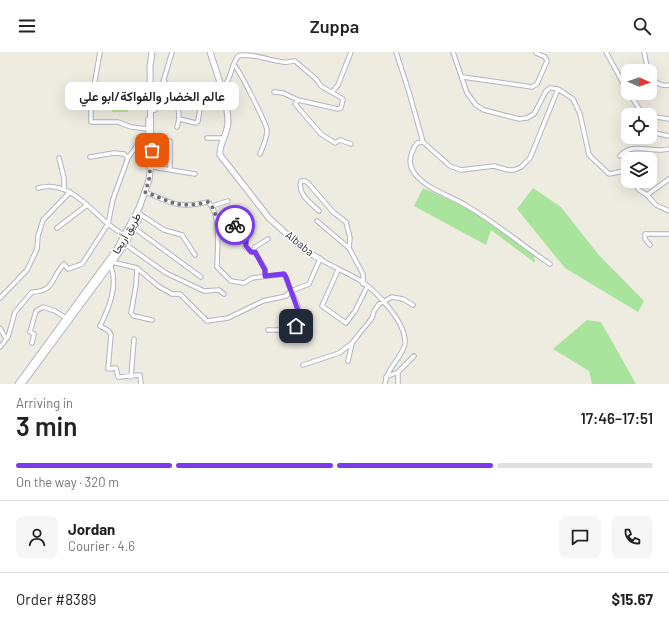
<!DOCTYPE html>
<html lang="en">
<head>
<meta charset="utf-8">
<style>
  :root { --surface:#fff; --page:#f6f6f6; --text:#222; --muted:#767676; --line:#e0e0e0; --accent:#7c3aed }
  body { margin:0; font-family:Barlow,Vazirmatn,sans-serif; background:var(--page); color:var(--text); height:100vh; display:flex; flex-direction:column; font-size:15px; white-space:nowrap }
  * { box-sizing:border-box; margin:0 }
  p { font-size:13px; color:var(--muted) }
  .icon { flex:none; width:22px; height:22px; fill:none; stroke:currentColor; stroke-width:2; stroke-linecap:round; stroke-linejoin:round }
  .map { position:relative; height:332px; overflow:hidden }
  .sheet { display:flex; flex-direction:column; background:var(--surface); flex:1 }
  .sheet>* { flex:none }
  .needle { width:26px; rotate:92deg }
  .fabs { position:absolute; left:621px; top:12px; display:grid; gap:8px }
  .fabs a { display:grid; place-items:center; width:36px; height:36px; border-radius:8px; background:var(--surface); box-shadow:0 4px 16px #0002; font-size:20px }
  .pin { position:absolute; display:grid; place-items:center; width:34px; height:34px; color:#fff; margin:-17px; border-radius:8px; box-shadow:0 2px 6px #0006 }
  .courier { position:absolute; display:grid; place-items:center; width:40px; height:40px; margin:-20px; border:3px solid #7c3aed; border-radius:50%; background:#fff; color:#222; box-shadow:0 1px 5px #0007 }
  .bubble { position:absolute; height:28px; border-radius:8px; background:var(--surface); box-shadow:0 4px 16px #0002; font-size:13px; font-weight:600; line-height:28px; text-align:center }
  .overview em { font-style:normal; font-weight:600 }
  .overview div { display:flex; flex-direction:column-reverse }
  .overview { display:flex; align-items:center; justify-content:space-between; height:68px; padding:0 16px }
  h1 { font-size:26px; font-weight:600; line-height:30px }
  .bar { display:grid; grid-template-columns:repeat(4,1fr); gap:6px 4px; align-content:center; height:48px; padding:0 16px }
  .bar i { height:5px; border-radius:3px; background:var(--line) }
  .bar .current { background:var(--accent) }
  .bar p { grid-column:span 4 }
  .line { display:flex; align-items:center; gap:10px; padding:0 16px; border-top:1px solid var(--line) }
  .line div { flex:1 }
  .round { display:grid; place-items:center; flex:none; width:42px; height:42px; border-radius:8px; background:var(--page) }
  header { display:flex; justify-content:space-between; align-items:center; height:52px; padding:0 16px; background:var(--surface); font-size:18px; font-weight:600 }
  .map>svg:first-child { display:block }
</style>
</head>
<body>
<header><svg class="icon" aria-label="menu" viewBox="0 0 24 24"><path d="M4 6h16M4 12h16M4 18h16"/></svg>Zuppa<svg class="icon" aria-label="search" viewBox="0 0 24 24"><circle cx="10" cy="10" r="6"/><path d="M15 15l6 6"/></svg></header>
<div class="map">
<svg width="669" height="332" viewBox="0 0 669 332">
  <rect width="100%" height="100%" fill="#eeebe0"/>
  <path fill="#a9e49d" d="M423 136 479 161 534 200 535 211 491 178 486 193 414 154Z
    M533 136 561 155 598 202 644 249 638 260 565 216 517 157Z
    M587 268 601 270 636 332H592L589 319 553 297Z"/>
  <path fill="#baeb99" d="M112 52H128V60H112Z"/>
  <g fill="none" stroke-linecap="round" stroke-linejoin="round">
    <defs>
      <path id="street" d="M100 0 91 51V70H118L131 75 148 77
        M396 0 409 40 423 90
        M453 0 467 41 476 53 484 58 519 67 527 66 534 62 546 39 550 36 558 37 573 47 580 62 589 103 609 122 624 119 628 120
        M606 0 628 40
        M644 0 648 19
        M234 13C239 17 266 71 267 78 267 87 263 94 260 102
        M650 22C654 30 660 35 669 33
        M463 25 532 35 537 32 547 9 545 5 536 1
        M164 29C174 39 179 53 179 67L196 71 198 69 203 39
        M221 37C232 28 230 15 238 4 249 0 271 9 283 10 286 11 291 9 295 9L316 27 321 34 343 47 341 56 338 57 298 48 295 52 321 82 335 91 340 88 351 92
        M333 39 338 33 351 0
        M274 40 283 41 298 48
        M629 41 640 58 648 63
        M151 59 155 58 156 54 172 0
        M650 64 669 67
        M177 75 179 67
        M650 80 669 84
        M207 86H224
        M620 104C632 89 653 102 669 97
        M90 105 114 101 124 102 128 106
        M59 106 64 126V137
        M153 115 195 122
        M170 117V89
        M633 129 639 138 647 143 669 127
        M145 140C172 151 177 157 208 150 222 163 217 197 217 215L231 229 244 231 252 226 284 222 291 239 309 232 320 207C333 215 348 221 361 229 377 240 406 270 405 291 404 304 386 316 385 332
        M647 143 656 153 669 159
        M212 154 228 149
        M319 159C311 151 297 142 301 129H305L308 131 333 160 346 170 350 186 349 196 363 222V232
        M140 162 164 178 182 183 195 203
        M217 167H224L247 181 245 195 251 200H255L265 217V224
        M317 169 349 196
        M57 176 87 153
        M134 176 201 225
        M125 184 108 172 113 147 128 106 143 85 148 84V67L151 66
        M125 192 166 221 204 239 219 238 224 242
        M650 193 645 187V182H669
        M253 200 255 195 268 187
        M112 210 137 216 158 234 172 242H180L207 269 228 266 263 249 286 244 291 239 298 254 301 269C292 280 281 278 268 278
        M550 212C522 193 496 171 467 154 450 143 429 139 415 122 407 112 410 101 417 91L423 90 450 114 461 118 494 114 508 118H514L521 115 530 106 558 37
        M110 213C119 232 109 256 100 274L109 279 111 283 108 317 116 316 118 325 140 323 141 332
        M137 216 136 233 131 261 134 264 152 268
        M338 218 322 254 346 271 355 259 367 235
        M0 246 27 218 37 197 38 184 43 168 70 140
        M0 276 6 287
        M32 291 34 282 30 280 36 259 43 255 55 259 66 266
        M0 295 8 285 15 260 32 240C55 240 51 225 64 212L68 217 82 212 108 172C88 155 68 128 38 136
        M348 309 352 291 372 266 374 259 379 252 392 245 403 247 413 253
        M303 313 339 301 351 292
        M131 325 134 287
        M386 325 398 320
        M398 332V320L414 304"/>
      <path id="secondary" d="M210 0C216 19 228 50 228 70 228 82 219 91 220 103L269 166 304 198 320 207
        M18 332 117 197 139 156 149 128 151 111 150 14 152 0
        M22 332 110 213 125 192 138 168"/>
    </defs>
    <use href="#street" stroke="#b3b3c0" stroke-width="5.5"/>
    <use href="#secondary" stroke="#b3b3c0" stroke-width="7"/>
    <use href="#street" stroke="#fff" stroke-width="3.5"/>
    <use href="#secondary" stroke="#fff" stroke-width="5"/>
  </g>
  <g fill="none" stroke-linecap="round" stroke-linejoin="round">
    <path stroke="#71706c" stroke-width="4" stroke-dasharray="0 7.2" d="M152 98 149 128 145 140C172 150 177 157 208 150L212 154 217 167H224L235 173"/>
    <path stroke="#7c3aed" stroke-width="5" d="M235 173 246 181V194L251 200H255L265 218V224L284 222 286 225 300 264 301 269 296 274"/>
  </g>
  <g text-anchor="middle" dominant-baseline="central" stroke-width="3" stroke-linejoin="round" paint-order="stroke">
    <g font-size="11" fill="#2d2d2d" stroke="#fff">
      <text transform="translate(126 181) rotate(-60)">طريق أريحا</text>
      <text transform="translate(300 191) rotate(39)">Albaba</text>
    </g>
  </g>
</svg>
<div class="fabs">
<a><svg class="needle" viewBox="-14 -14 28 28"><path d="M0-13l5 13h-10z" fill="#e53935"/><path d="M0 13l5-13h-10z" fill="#767676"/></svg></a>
<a><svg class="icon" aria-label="locate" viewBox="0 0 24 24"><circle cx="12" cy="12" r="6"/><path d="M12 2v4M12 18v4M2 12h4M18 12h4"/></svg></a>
<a><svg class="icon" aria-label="layers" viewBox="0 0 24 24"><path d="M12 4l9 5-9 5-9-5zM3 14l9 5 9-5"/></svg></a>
</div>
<div class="pin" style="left:152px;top:98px;background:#ea580c"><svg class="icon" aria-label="bag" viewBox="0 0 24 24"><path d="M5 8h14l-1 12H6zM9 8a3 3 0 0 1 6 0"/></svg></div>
<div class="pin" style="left:296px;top:274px;background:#1f2937"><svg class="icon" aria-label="home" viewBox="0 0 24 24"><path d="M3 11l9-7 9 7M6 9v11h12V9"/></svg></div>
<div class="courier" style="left:235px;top:173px"><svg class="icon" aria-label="bike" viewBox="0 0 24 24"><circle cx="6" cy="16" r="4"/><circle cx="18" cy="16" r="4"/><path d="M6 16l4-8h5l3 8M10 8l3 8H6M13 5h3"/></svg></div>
<div class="bubble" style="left:65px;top:30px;width:174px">عالم الخضار والفواكة/ابو علي</div>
</div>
<section class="sheet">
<div class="overview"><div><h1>3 min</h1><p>Arriving in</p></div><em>17:46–17:51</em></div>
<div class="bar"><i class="current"></i><i class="current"></i><i class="current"></i><i></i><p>On the way · 320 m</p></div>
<div class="line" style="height:72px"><a class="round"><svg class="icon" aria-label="person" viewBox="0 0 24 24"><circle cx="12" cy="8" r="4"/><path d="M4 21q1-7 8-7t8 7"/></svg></a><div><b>Jordan</b><p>Courier · 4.6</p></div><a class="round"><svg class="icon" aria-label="chat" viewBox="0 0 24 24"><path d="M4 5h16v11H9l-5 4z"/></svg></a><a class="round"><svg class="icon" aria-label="phone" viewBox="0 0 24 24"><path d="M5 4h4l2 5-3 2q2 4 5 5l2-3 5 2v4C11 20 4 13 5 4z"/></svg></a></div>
<div class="line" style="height:52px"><div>Order #8389</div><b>$15.67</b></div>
</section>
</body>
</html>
